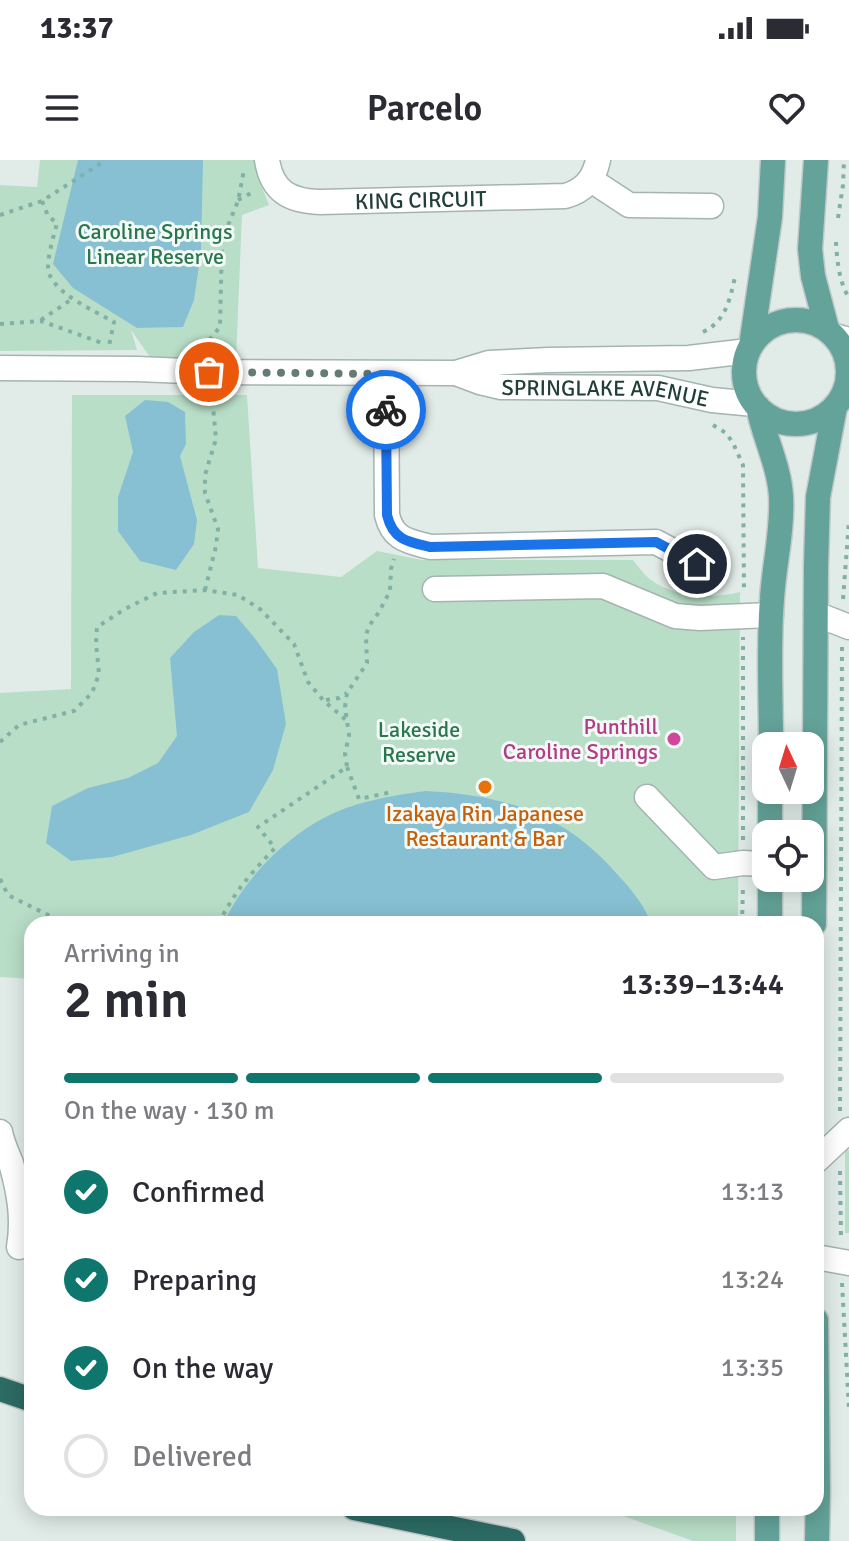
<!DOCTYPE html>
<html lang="en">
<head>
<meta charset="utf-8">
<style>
  :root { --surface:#fff; --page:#f2f2f3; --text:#2b2b33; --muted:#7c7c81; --line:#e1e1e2; --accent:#0f766e }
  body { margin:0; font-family:Signika,sans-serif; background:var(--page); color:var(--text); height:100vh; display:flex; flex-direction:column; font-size:30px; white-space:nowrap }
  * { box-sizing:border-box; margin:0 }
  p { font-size:26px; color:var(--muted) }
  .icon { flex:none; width:44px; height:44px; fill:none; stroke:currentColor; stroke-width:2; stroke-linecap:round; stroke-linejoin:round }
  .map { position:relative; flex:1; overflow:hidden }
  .drawer { position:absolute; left:24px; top:756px; width:800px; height:600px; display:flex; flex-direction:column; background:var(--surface); border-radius:24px; box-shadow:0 4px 20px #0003 }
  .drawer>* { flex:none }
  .needle { width:52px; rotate:356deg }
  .tools { position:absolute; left:752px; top:572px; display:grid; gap:16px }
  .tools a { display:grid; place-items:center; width:72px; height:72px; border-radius:16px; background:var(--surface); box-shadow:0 4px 20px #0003; font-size:40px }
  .pin { position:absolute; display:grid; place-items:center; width:68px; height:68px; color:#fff; margin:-34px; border:4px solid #fff; border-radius:50%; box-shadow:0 2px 8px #0007 }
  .courier { position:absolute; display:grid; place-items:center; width:80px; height:80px; margin:-40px; border:6px solid #1a73e8; border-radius:50%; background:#fff; color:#222; box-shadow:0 2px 10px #0007 }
  .head em { font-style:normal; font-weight:600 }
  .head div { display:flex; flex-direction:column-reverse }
  .head { display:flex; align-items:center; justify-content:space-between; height:136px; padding:0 40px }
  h1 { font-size:52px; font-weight:600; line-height:60px }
  .bar { display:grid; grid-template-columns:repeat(4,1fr); gap:12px 8px; align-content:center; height:96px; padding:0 40px }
  .bar i { height:10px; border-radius:6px; background:var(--line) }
  .bar .on { background:var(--accent) }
  .bar p { grid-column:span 4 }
  ol { padding:0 40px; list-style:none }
  li { display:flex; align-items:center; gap:24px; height:88px }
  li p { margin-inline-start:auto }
  li .icon { padding:8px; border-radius:50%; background:var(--accent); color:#fff; stroke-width:4 }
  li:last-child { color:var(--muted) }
  li i { width:44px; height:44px; border:4px solid var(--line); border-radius:50% }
  .status { display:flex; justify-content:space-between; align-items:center; height:56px; padding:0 40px; background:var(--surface); direction:ltr }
  .status svg { height:22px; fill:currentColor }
  header { display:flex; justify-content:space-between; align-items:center; height:104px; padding:0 40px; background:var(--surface); font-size:36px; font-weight:600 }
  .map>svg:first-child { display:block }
</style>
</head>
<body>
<div class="status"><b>13:37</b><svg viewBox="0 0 49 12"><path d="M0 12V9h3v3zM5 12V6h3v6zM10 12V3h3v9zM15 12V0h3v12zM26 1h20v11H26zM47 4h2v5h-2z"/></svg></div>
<header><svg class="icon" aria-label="menu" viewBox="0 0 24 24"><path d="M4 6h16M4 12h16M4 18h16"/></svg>Parcelo<svg class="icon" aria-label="heart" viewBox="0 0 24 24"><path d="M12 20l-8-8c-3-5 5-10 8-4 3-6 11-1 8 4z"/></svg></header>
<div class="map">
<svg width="849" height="1381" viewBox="0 0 849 1381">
  <rect width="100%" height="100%" fill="#e1ece8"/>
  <path fill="#b9dec7" d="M40 0H257V15L269 45 242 55 236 199 152 200 131 170 137 190 0 191V25L37 27Z
    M72 235H247L258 408 341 417 377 391 422 400H633C639 407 644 415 651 420 676 438 711 439 740 432L738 764H32V819L0 817V533L71 529Z
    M845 990H849V1073H845Z
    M601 1348H736V1381H693Z"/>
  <path fill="#87c0d3" d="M78 0H203L201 92 194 140 183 167 137 168 73 128 53 104Z
    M145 240 168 242 185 252 186 284 180 296 197 360 194 384 176 410 140 401 118 371V337L133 292 125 256Z
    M219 455 236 456 254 477 277 509 286 564 273 610 249 652 191 675 112 697 71 701 46 683 52 646 88 628 128 618 158 603 177 576 170 498 194 472Z
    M426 631C504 635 564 653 617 714 631 729 644 744 651 764H223C245 717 289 673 336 652 364 640 396 635 426 631Z"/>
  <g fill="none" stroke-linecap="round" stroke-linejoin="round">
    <defs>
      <g id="minor">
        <path id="s1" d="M267 0C272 32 290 41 320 42L565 36C584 31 594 19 598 0"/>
        <path d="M591 20 629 45 711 46"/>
        <path d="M835 176 849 180"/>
        <path d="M0 208 138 209 209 212 456 213 489 203 548 200 689 198 748 191"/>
        <path id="s2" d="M456 213 480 222 501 227 658 228 712 240 754 244"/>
        <path d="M386 214 387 355C393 380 408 381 430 387L656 382 697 404"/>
        <path d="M435 429 603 426 675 456 700 458 771 455"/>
        <path d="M816 454 849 467"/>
        <path d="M647 637 714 707 743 703 766 704"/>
        <path d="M0 972C2 983 7 993 11 1003 19 1031 24 1058 19 1087"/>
        <path d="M816 1001 849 970"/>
        <path d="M816 1097 849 1103"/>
      </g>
      <path id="major" d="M816 0 810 89 813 116 827 169
        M744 212a52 52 0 1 1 104 0a52 52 0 1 1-104 0Z
        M751 186 770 57 773 0
        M758 247C764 277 779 305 781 336 783 370 774 405 772 439 768 488 771 537 771 586
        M770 674V630
        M770 764V718
        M814 764 816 406 818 337 835 247
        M816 1160 818 1332 817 1381
        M767 1381V1348"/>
      <path id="highway" d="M0 1229 32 1240
        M354 1348 513 1381"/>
    </defs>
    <use href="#minor" stroke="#a4b4b0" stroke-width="27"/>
    <use href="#major" stroke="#c1c9c8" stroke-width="27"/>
    <use href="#highway" stroke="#c1c9c8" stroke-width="27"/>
    <path stroke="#81b1a6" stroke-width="4" stroke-dasharray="4 6" stroke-linecap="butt" d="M238 40 255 31
      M42 41 48 56 57 63C54 75 48 94 48 107 48 131 95 151 114 162L109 186
      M0 55 42 41 106 0
      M838 58 843 25 844 0
      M836 82C837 100 839 122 849 138
      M41 160 72 139
      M0 164 41 161 105 184
      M703 172C726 161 730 139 735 117
      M209 190 210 179 220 167 222 80 238 41 244 10
      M713 265 726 273 733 283 743 305 744 432
      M205 430 216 386 218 369 205 333V315L216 279 212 235
      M843 439 849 361
      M326 540 339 538 347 533
      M0 582 19 565 74 551 92 533 99 514 96 483 97 467 125 449 157 433 205 430 238 435 260 449 294 484 308 522 323 540 346 560
      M347 607 359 639 392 632
      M743 680V477
      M0 719 8 735 66 764
      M219 764C232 734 253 711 275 688L258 667 347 607 345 594 349 575 345 547 347 533 367 503 366 475 369 466 379 452 390 431 391 409 394 399
      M742 764 743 725
      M840 951 842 487
      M840 1011 841 1079
      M842 1123 849 1249"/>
    <use href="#minor" stroke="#fff" stroke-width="24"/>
    <use href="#major" stroke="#64a399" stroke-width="24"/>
    <use href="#highway" stroke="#2c6b64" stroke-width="24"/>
  </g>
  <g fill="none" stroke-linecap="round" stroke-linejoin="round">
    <path stroke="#647b76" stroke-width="8" stroke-dasharray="0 14.4" d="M209 212 386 214V250"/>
    <path stroke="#1a73e8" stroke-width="10" d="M386 250 387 355C393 380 408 382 430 387L656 382 697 404"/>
  </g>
  <circle fill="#d1479c" stroke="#f2f9f6" stroke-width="3" cx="674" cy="579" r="8"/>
  <circle fill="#e8710a" stroke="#f2f9f6" stroke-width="3" cx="485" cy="627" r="8"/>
  <g text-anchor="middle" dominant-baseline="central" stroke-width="6" stroke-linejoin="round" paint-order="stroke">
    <g font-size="22" fill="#213e39" stroke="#f2f9f6">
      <text stroke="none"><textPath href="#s1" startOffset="176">KING CIRCUIT</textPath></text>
      <text stroke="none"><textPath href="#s2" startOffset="152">SPRINGLAKE AVENUE</textPath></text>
    </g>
    <g font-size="22" fill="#2a764e" stroke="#f2f9f6">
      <text x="155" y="71">Caroline Springs<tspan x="155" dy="25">Linear Reserve</tspan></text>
      <text x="419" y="569">Lakeside<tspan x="419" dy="25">Reserve</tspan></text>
    </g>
    <g font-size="22" fill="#b23c85" stroke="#f2f9f6" text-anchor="end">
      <text x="658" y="566">Punthill<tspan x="658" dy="25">Caroline Springs</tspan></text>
    </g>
    <g font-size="22" fill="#c56008" stroke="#f2f9f6">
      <text x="485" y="653">Izakaya Rin Japanese<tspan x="485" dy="25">Restaurant &amp; Bar</tspan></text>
    </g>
  </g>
</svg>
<div class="tools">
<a><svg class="needle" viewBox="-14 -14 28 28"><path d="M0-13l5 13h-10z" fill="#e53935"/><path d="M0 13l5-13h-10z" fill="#7c7c81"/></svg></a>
<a><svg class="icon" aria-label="locate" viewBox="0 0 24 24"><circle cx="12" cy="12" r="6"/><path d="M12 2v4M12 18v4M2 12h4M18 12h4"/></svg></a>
</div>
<div class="pin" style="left:209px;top:212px;background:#ea580c"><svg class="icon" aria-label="bag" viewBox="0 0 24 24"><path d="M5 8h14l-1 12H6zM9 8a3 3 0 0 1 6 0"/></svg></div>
<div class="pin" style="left:697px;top:404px;background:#1f2937"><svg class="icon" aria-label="home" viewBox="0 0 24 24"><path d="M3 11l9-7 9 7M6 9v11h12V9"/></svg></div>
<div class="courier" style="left:386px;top:250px"><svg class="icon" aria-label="bike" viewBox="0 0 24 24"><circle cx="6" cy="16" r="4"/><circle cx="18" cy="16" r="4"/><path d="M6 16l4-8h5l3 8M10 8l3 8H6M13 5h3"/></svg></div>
<section class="drawer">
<div class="head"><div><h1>2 min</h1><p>Arriving in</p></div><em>13:39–13:44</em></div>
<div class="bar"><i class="on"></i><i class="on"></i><i class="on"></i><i></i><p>On the way · 130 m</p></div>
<ol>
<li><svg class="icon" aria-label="check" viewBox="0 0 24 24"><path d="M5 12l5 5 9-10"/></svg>Confirmed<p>13:13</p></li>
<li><svg class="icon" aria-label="check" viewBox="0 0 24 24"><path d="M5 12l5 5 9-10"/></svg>Preparing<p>13:24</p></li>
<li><svg class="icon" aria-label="check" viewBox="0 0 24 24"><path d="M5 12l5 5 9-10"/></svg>On the way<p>13:35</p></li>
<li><i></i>Delivered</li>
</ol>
</section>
</div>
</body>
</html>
